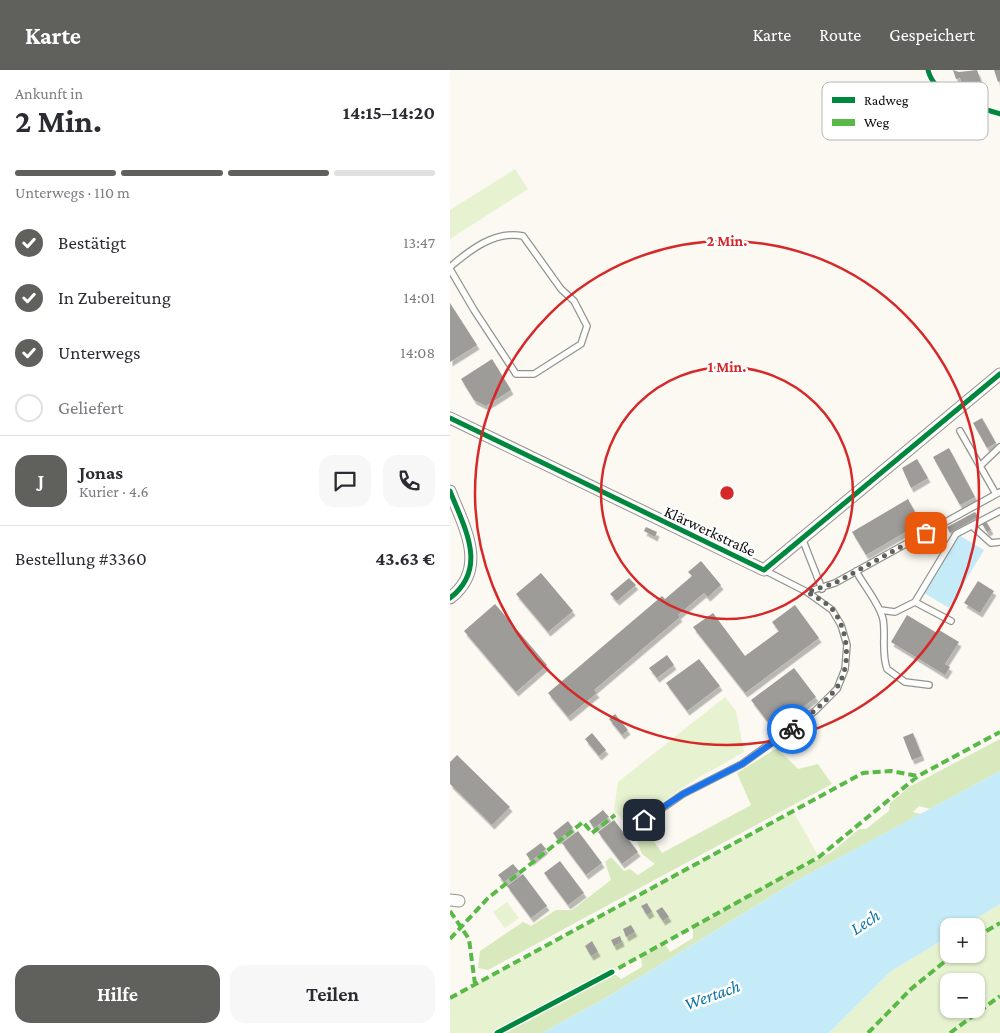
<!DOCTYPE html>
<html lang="de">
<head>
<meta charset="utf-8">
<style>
  :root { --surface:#fff; --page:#f7f7f7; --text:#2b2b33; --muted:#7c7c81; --line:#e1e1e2; --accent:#60605d }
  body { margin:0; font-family:"Crimson Pro",serif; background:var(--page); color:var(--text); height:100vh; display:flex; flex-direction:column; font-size:19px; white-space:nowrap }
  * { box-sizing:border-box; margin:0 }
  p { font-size:16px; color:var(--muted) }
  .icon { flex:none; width:28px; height:28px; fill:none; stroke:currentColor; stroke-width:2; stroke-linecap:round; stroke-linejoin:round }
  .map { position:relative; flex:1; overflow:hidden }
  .sheet { display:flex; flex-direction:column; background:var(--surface); width:450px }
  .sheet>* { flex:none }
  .fabs { position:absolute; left:490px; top:848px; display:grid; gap:10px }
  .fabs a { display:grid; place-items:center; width:45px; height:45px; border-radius:10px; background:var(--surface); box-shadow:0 1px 4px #0004; font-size:25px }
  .pin { position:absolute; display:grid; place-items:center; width:42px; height:42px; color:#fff; margin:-21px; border-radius:10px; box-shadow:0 2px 8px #0006 }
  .courier { position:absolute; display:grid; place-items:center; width:50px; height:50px; margin:-25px; border:4px solid #1a73e8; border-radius:50%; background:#fff; color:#222; box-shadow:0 1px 6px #0007 }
  .headline em { font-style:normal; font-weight:700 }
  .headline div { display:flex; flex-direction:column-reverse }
  .headline { display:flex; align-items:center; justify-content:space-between; height:85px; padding:0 15px }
  h1 { font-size:32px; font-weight:700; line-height:38px }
  .bar { display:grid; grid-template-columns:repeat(4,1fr); gap:8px 5px; align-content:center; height:60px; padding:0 15px }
  .bar i { height:6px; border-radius:4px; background:var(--line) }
  .bar .selected { background:var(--accent) }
  .bar p { grid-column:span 4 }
  .line { display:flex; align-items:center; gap:12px; padding:0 15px; border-top:1px solid var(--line) }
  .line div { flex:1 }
  .round { display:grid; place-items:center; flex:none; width:52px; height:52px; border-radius:15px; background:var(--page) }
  ol { padding:0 15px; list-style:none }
  li { display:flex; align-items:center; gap:15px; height:55px }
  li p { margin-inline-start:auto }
  li .icon { padding:5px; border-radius:50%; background:var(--accent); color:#fff; stroke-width:4 }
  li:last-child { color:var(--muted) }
  li i { width:28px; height:28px; border:2px solid var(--line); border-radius:50% }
  .button { display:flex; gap:10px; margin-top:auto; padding:10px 15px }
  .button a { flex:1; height:58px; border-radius:15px; background:var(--accent); color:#fff; font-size:20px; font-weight:700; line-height:58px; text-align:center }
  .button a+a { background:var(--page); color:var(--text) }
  header { display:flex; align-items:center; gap:30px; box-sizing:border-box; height:70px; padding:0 25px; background:var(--accent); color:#fff }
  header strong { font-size:24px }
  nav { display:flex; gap:28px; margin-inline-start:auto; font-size:18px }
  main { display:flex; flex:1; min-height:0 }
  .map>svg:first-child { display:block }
</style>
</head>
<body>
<header>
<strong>Karte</strong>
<nav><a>Karte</a><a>Route</a><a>Gespeichert</a></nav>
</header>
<main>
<section class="sheet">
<div class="headline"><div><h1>2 Min.</h1><p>Ankunft in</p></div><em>14:15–14:20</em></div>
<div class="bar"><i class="selected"></i><i class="selected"></i><i class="selected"></i><i></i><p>Unterwegs · 110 m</p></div>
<ol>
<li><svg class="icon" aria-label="check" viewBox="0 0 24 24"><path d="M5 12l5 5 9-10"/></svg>Bestätigt<p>13:47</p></li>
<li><svg class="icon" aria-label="check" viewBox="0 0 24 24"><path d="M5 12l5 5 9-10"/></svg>In Zubereitung<p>14:01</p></li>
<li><svg class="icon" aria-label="check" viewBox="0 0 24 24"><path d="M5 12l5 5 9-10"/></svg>Unterwegs<p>14:08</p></li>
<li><i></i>Geliefert</li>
</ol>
<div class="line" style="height:90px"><b class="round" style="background:var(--accent);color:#fff">J</b><div><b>Jonas</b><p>Kurier · 4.6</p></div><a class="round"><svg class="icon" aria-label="chat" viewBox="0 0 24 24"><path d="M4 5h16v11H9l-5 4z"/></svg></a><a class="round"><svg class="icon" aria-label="phone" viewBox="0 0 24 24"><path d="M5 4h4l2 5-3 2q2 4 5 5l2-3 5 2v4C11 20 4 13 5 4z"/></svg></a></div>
<div class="line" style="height:65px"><div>Bestellung #3360</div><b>43.63 €</b></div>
<div class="button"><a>Hilfe</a><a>Teilen</a></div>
</section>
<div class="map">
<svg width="550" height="963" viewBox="0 0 550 963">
  <defs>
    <filter id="shadow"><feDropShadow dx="2.5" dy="4.5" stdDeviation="0" flood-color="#0004"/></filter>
  </defs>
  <rect width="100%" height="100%" fill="#fbf9f2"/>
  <path fill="#e7f2d0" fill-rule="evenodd" d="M65 99 78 119 0 169V140Z
    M275 627 286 641 294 682 241 712 178 756 164 740 168 712Z
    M343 741 369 787 191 887 47 963H0V928Z
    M57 832 69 848 55 858 43 842Z
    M550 834V963H379L440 902 499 866V884H526V856H514ZM499 911H526V939H499Z"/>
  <path fill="#d8eabd" d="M550 669V701L480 739 469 736 463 742 471 744 346 811 161 925 92 963H47L162 902 171 909 192 897 191 887 215 874 220 882 243 868V858L314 817 382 782 409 759H416L439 741 440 733 459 717Z
    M327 678 348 699 368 694 382 714 38 900 28 898 30 881 73 852 81 856 106 840H122L161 810 155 792 161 787 174 801 180 799 188 805 205 794 192 784 187 771 198 763 212 783 301 735 287 703Z"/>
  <path fill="#c5ebf8" d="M509 465 534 480 499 538 474 523Z
    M550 701V834L514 856H499V866L440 902 379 963H92L161 925 346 811Z"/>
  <path fill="#9e9c98" filter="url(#shadow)" d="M503 0 509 2 527 0 534 20 521 24 518 15 513 17 510 8 506 9Z
    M544 0H550V11L548 12Z
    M0 233 27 275 0 292Z
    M42 289 61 320 36 336 24 330 11 309Z
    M532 348 546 373 537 378 523 353Z
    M499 378 525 427 510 435 483 387Z
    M467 389 478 408 461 418 452 398Z
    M458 429 471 453 416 485 402 462Z
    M525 442 528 447 500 463 497 457Z
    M536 451 541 460 537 462 532 454Z
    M196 457 207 462 205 467 194 461Z
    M251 491 271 515 258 527 254 523 228 545 230 547 144 620 147 623 118 647 98 623 212 526 215 529 242 506 238 502Z
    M91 503 123 541 98 562 66 524Z
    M179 508 186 515 167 531 160 524Z
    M528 511 544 521 530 543 514 533Z
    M45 534 97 595 66 622 14 561Z
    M345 535 369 568 295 623 243 557 263 543 295 586 329 561 322 552Z
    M457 545 487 563 489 560 509 572 495 594 500 597 495 605 441 572Z
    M217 585 224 595 207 608 199 598Z
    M249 589 270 616 237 641 216 613Z
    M344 598 366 627 324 660 301 630Z
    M165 644 178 660 172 665 159 649Z
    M142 663 156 680 149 686 135 669Z
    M463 663 472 686 462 690 453 667Z
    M7 685 60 737 42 755 0 714V692Z
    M153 740 159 747 144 758 139 751Z
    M164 750 188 782 172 794 148 762Z
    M118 751 123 758 108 770 103 763Z
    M128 761 152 793 136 805 112 773Z
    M91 773 96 779 81 791 76 784Z
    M110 791 134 823 118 835 94 803Z
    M63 794 69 801 54 812 48 805Z
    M73 804 97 836 81 848 57 816Z
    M197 833 202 842 197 845 191 836Z
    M212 837 219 847 213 851 206 841Z
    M181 855 185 862 176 867 173 859Z
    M170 866 172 872 164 876 161 870Z
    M142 871 148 882 141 886 135 876Z"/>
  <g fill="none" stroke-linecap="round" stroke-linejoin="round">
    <defs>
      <path id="lane" d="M0 197C20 180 45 160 73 166L111 219 124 231 137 256 131 274 84 304H66L24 240 0 199
        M510 361 546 424
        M530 396 550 377
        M522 456 541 473 550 472
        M352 468 372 519
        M406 501C414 516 429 533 433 549 436 565 431 582 437 599L455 612 479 615
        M357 522 385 513 550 422
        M465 532 506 464 550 441
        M430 540 445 542 465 532 501 551
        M182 759 233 724 292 694 365 641 387 619 395 599 397 575 391 555 382 540 357 522 314 500"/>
      <path id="street" d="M0 348 314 500 550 304
        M0 421C14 457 39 498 0 528
        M0 830 9 831"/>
    </defs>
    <use href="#lane" stroke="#949390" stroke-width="8"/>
    <use href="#street" stroke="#949390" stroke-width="13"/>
    <use href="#lane" stroke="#fefefd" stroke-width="5.5"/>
    <use href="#street" stroke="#fefefd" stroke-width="11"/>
    <path stroke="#58b947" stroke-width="4" stroke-dasharray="8 4" stroke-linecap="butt" d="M0 841 19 869 25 914
      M526 867 550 853
      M0 869 38 828 133 752 142 763 165 745
      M158 904 369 787 468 706 550 662
      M0 928 413 703 441 701 468 706
      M418 963 461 919 504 884
      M500 963 550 926"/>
    <defs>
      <path id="cycleway" d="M478 0C485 29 526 36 550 44
        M0 348 314 500 550 304
        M0 421C14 457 39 498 0 528
        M47 963 162 902"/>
    </defs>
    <use href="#cycleway" stroke="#fff" stroke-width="8"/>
    <use href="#cycleway" stroke="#00873e" stroke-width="5"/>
  </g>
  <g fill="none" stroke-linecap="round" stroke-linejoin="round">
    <path stroke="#60605d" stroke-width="5" stroke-dasharray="0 9" d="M342 659C357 647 373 635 385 620 402 599 399 561 383 540 376 532 366 527 357 522L385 513 476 463"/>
    <path stroke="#1a73e8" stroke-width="6" d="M194 750 233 724 292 694 342 659"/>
  </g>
  <g fill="none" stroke="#d62828" stroke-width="2.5">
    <circle cx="277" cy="423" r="126"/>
    <circle cx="277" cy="423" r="252"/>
  </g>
  <g text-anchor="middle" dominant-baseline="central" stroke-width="5" stroke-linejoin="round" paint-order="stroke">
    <g font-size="16" fill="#0d0d0d" stroke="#fff">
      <text transform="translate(260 461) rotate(25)">Klärwerkstraße</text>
    </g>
    <g font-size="18" font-style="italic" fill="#0d74a8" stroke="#fff">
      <text transform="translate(415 852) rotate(-34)">Lech</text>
      <text transform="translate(262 925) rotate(-20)">Wertach</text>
    </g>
  </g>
  <rect x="372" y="12" width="166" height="58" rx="8" fill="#fff" stroke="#b6b6b6" stroke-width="1"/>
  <rect x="382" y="27" width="23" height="6" fill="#00873e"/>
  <rect x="382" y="49" width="23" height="7" fill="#58b947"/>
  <g font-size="14" fill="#0d0d0d">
    <text x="414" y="35">Radweg</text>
    <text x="414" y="57">Weg</text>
  </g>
  <circle cx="277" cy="423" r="8" fill="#d62828" stroke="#fff" stroke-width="2.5"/>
  <g font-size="15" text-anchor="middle" font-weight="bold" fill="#d62828" stroke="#fff" stroke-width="5" stroke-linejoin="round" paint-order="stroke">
    <text x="277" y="176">2 Min.</text>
    <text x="277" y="302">1 Min.</text>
  </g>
</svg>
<div class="fabs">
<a>+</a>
<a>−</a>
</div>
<div class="pin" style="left:476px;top:463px;background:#ea580c"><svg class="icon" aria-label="bag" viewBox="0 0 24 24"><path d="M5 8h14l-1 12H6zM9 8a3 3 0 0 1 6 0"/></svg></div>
<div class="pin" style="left:194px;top:750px;background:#1f2937"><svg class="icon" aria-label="home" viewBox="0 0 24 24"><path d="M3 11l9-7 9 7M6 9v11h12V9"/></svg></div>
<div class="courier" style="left:342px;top:659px"><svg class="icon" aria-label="bike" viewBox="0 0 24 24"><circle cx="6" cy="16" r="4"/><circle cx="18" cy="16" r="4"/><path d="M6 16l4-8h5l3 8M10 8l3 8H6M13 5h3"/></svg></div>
</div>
</main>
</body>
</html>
